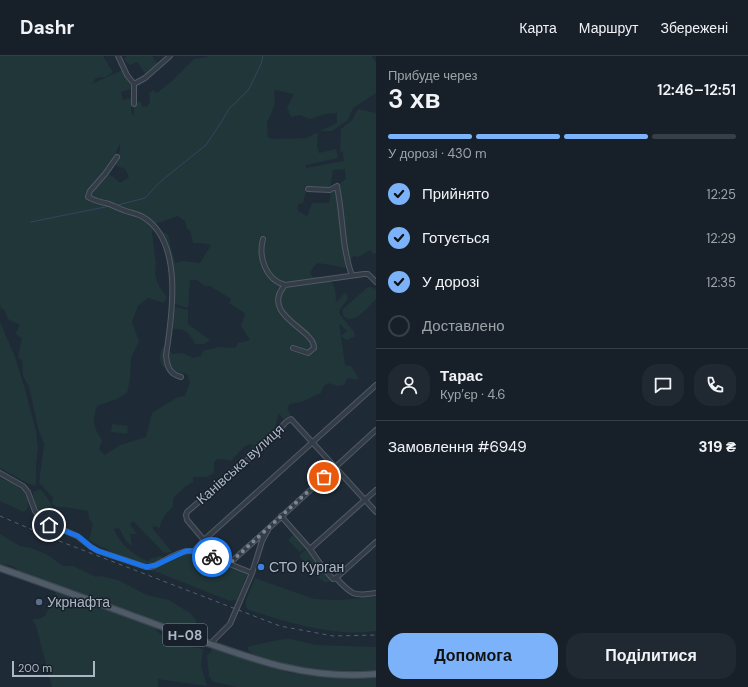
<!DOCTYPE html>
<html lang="uk">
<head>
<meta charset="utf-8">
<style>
  :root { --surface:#172029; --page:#202831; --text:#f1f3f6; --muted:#9ea3a8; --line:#363e46; --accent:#7cb2f9 }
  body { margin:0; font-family:"DM Sans",sans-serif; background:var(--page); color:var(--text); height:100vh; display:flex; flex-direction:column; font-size:15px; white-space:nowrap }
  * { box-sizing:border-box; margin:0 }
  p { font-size:13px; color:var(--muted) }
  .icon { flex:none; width:22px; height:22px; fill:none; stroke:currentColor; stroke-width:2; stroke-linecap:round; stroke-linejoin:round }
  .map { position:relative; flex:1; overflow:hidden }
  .drawer { display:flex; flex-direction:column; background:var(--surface); width:372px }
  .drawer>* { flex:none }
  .scale { position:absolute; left:12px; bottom:10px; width:83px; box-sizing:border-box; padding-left:4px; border:2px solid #acb7c4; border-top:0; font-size:11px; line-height:14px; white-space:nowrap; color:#acb7c4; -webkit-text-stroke:3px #18212b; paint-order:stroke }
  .pin { position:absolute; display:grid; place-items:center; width:34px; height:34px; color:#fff; margin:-17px; border:2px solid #fff; border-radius:50%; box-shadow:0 1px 4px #0007 }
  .courier { position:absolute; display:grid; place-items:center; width:40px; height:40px; margin:-20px; border:3px solid #1a73e8; border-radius:50%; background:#fff; color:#222; box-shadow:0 1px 5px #0007 }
  .overview em { font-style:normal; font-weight:600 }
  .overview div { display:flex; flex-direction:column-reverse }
  .overview { display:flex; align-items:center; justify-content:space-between; height:68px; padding:0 12px }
  h1 { font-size:26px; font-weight:600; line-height:30px }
  .bar { display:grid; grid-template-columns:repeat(4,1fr); gap:6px 4px; align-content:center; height:48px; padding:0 12px }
  .bar i { height:5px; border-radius:3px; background:var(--line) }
  .bar .active { background:var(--accent) }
  .bar p { grid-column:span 4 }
  .line { display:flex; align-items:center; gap:10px; padding:0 12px; border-top:1px solid var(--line) }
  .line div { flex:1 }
  .round { display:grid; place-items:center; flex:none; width:42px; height:42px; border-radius:16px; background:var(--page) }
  ol { padding:0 12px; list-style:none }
  li { display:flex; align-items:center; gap:12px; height:44px }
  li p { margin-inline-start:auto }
  li .icon { padding:4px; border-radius:50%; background:var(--accent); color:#111; stroke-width:4 }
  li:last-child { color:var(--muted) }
  li i { width:22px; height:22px; border:2px solid var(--line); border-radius:50% }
  .primary-button { display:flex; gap:8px; margin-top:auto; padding:8px 12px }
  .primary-button a { flex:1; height:46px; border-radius:16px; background:var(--accent); color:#111; font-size:16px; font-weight:600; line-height:46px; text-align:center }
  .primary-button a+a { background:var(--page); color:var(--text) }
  header { display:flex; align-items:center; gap:24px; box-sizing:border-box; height:56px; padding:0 20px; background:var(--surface); border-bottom:1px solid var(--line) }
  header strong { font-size:19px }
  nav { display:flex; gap:22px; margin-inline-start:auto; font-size:14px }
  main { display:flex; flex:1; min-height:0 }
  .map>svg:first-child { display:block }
</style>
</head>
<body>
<header>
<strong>Dashr</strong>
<nav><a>Карта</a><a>Маршрут</a><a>Збережені</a></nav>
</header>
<main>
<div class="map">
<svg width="376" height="631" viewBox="0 0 376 631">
  <rect width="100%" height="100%" fill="#1f2a37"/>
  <path fill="#213638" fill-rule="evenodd" d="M0 0H103L113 16 106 21 96 22 92 28 122 14 130 28 131 33 121 36 123 44 131 42V55L134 61V40L137 46H141L142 50 147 51 150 46 149 37 153 34 157 37 173 24 194 3 207 1V0H371L376 6V37L353 52 348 64 332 75H320L337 67V57L325 58 310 63 300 59 291 61 287 51 294 38 275 34 274 37 275 48 267 67 268 81 272 83 306 82 314 78 318 77 317 90 319 97 336 93 338 102 306 109V112L344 105 343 96 340 95 341 73 352 64 358 53 376 57V197L374 198 370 194 358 201 354 200 349 205 343 173 344 164 338 129 346 123 345 113 333 114 330 133 308 132 306 130 303 131 306 135 303 147 298 148V155L307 160 312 147H329L331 136 334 133H337L341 176 347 212 318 207 314 210 310 217 313 221C332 221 336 228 336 246 340 244 343 238 346 236L348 243 340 253 339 257 354 276 355 280 347 284 345 283 341 280 347 275 339 267 345 309 351 310 358 321 357 324 347 322 344 329 337 330 328 327 324 330 321 337 301 346 290 348 287 352 290 357V361L285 364 282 362 279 357 275 371 272 377 246 400 245 398 254 389 249 388 243 392 231 405 228 404 217 403 214 406V417L207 421H193V426L186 430 173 442V451C166 457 161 463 160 472L153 470V473L172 496 164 497 133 465 130 468 137 478H130L132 490 126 485 119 472 114 473C119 487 134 500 148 505L152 502 161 500 163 502 162 503C157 505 152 508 146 508 138 508 112 500 107 493L99 490 89 484 93 468 89 463 88 455 65 451H56L52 448 53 441C47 438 45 431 39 427L44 388 38 372 29 331 23 320 22 304 18 302 22 282 15 278 20 269 8 263 5 255 1 252 0 248ZM120 88C122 97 112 112 106 120 101 127 92 133 90 141L86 142 87 136 108 112ZM115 109 125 113 129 121 120 127 114 121 109 119ZM178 160 185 165 187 173 190 175 193 187H201L211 189 200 207 183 205 175 207 168 179 164 176 162 180 172 207 175 248 188 252 190 224H197L205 230H210L231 243 229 247C235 252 241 253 245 258L241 270 250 284 238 287 235 292 218 291 203 295 201 300 193 302 183 297 173 298 163 290C159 297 159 305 163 311 172 313 178 317 187 318L190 326 185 340 178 341 152 357 146 381 120 389 105 399 99 393 102 384C93 370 92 366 97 350L117 343 127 337 130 324 131 302 139 285 132 266 138 250 148 242 164 247 167 241 159 230 155 219 156 208 152 176 155 172V168Z
    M127 0H152L158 8 146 19 137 6 130 9 124 3Z
    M368 231H371L376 233V243C369 250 352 272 343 259V253Z
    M175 251 188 254V268L210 284 204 288H195C189 277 187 272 173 273L174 255Z
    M0 266 14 298 25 333 36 375 38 392 36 409V430L29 428 0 412Z
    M112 368 128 370 127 378 111 376Z
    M0 422C3 424 6 424 10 426 19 430 25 436 29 445L27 453 24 456 0 445Z
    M40 433C49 441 55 456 57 468 41 470 34 448 33 436Z
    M295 477 306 490V492L300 496 288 484Z
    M0 478 20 490 31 492 48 499 63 510H73L96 521 101 520 118 524 147 539 169 544 190 557 196 564 197 572 192 577 19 516C15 509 8 508 0 509Z
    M308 492 332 522 328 526H325L317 521 299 500 300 498Z
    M185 496 197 497 246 516 247 519 237 544 230 545 152 514 151 512Z
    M255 522 314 543 337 544 376 541V575C333 581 290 567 249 554L246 551V544Z
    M58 534 153 569C166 589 181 589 203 593L201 610 207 630 158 623V631H52L36 570 32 563H39L45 560 56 536Z
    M291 583 315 589 376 591V614C341 616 305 614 271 604 263 601 254 600 248 594V591C254 588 258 589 264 587 275 585 280 583 291 583Z
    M214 591 253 606 291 617 325 620 376 621V631H237L213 626 209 620 207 600Z"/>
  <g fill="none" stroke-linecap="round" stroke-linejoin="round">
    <path stroke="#32465f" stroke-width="1" d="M118 149 145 142 161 125 206 89 220 68 229 53 249 33 261 8 263 0
      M31 166 110 150"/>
    <defs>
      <path id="minor" d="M118 0 127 19 134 28V48
        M134 28 145 22 170 0
        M117 101 105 118 90 135 88 141C94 145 102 146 109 148 114 150 120 153 126 155 132 157 138 158 143 161 184 185 172 261 166 299 167 310 169 318 181 321
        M308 133 330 134 337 130C341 150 342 171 345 192 347 201 348 210 352 219
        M263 183C258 201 266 224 285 229L364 218H368L376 226
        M285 229C259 259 315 273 314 292L308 297 293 292
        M0 417 23 430 28 436 35 455 43 465 77 480 91 491 98 495 146 511H151C162 507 177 495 189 495 203 494 217 509 231 506L269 472
        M281 460 310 493 321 509 333 523 336 522C351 538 353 541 376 537
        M204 484 187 464 186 459 187 456 266 388 286 366 291 363 376 456
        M310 493 376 434
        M194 495 204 484 376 329
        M227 507 252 517
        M336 522 376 486
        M210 588 230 568 252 517 262 485 269 472 376 374"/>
      <path id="major" d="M0 512C58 532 116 554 174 575 242 599 302 625 376 618"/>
    </defs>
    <use href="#minor" stroke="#505a65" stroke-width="6"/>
    <use href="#major" stroke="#3c4551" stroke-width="8"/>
    <use href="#minor" stroke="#333c47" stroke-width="4"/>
    <use href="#major" stroke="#505b68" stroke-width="5.5"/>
    <path stroke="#54606f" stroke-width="1" stroke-dasharray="4 4" stroke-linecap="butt" d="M0 460 54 483 280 570 333 580 376 579"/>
  </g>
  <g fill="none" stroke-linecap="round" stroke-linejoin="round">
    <path stroke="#7b8693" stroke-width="4" stroke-dasharray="0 7.2" d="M212 501 224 506H231L324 421"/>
    <path stroke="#1a73e8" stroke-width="5" d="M49 469 78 480 91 491 98 495 146 511 156 509 186 495H194L212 501"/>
  </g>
  <circle fill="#3f7fe0" stroke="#18212b" stroke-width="1.5" cx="261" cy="511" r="4"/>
  <circle fill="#5c6f8a" stroke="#18212b" stroke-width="1.5" cx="39" cy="546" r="4"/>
  <g text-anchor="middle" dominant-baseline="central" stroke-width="3" stroke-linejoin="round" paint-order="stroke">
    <rect fill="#18212b" stroke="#808a96" stroke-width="1" x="163" y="568" width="44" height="22" rx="3"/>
    <g font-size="13" font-weight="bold" fill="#acb7c4">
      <text x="185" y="579">Н-08</text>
    </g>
    <g font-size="14" fill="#acb7c4" stroke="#18212b">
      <text transform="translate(240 408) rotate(-42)">Канівська вулиця</text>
    </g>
    <g font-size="14" fill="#acb7c4" stroke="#18212b" text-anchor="start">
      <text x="269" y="511">СТО Курган</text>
      <text x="47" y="546">Укрнафта</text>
    </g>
  </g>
</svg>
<div class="scale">200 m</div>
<div class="pin" style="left:324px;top:421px;background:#ea580c"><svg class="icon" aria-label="bag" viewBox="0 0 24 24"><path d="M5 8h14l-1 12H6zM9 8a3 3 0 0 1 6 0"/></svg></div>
<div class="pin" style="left:49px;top:469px;background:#1f2937"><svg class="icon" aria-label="home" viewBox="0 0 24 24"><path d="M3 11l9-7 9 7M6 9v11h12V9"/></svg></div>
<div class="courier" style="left:212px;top:501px"><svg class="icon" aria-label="bike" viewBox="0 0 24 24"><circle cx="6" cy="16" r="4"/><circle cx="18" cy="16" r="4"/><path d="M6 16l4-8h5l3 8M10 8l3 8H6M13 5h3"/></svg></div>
</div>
<section class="drawer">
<div class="overview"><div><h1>3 хв</h1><p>Прибуде через</p></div><em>12:46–12:51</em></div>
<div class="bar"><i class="active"></i><i class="active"></i><i class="active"></i><i></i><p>У дорозі · 430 m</p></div>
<ol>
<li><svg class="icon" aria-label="check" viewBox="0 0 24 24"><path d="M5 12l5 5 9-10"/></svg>Прийнято<p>12:25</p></li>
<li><svg class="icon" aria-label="check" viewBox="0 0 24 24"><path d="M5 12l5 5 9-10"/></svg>Готується<p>12:29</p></li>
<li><svg class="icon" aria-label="check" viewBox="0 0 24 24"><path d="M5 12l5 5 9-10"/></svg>У дорозі<p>12:35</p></li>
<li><i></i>Доставлено</li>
</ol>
<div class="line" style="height:72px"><a class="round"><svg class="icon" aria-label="person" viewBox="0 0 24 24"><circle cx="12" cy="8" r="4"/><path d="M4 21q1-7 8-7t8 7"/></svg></a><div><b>Тарас</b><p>Кур’єр · 4.6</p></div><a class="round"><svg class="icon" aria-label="chat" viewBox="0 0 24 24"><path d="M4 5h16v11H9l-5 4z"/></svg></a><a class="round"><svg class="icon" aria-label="phone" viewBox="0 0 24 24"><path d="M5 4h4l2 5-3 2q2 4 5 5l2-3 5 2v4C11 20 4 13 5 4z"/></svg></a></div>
<div class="line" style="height:52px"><div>Замовлення #6949</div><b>319 ₴</b></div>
<div class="primary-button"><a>Допомога</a><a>Поділитися</a></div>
</section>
</main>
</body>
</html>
